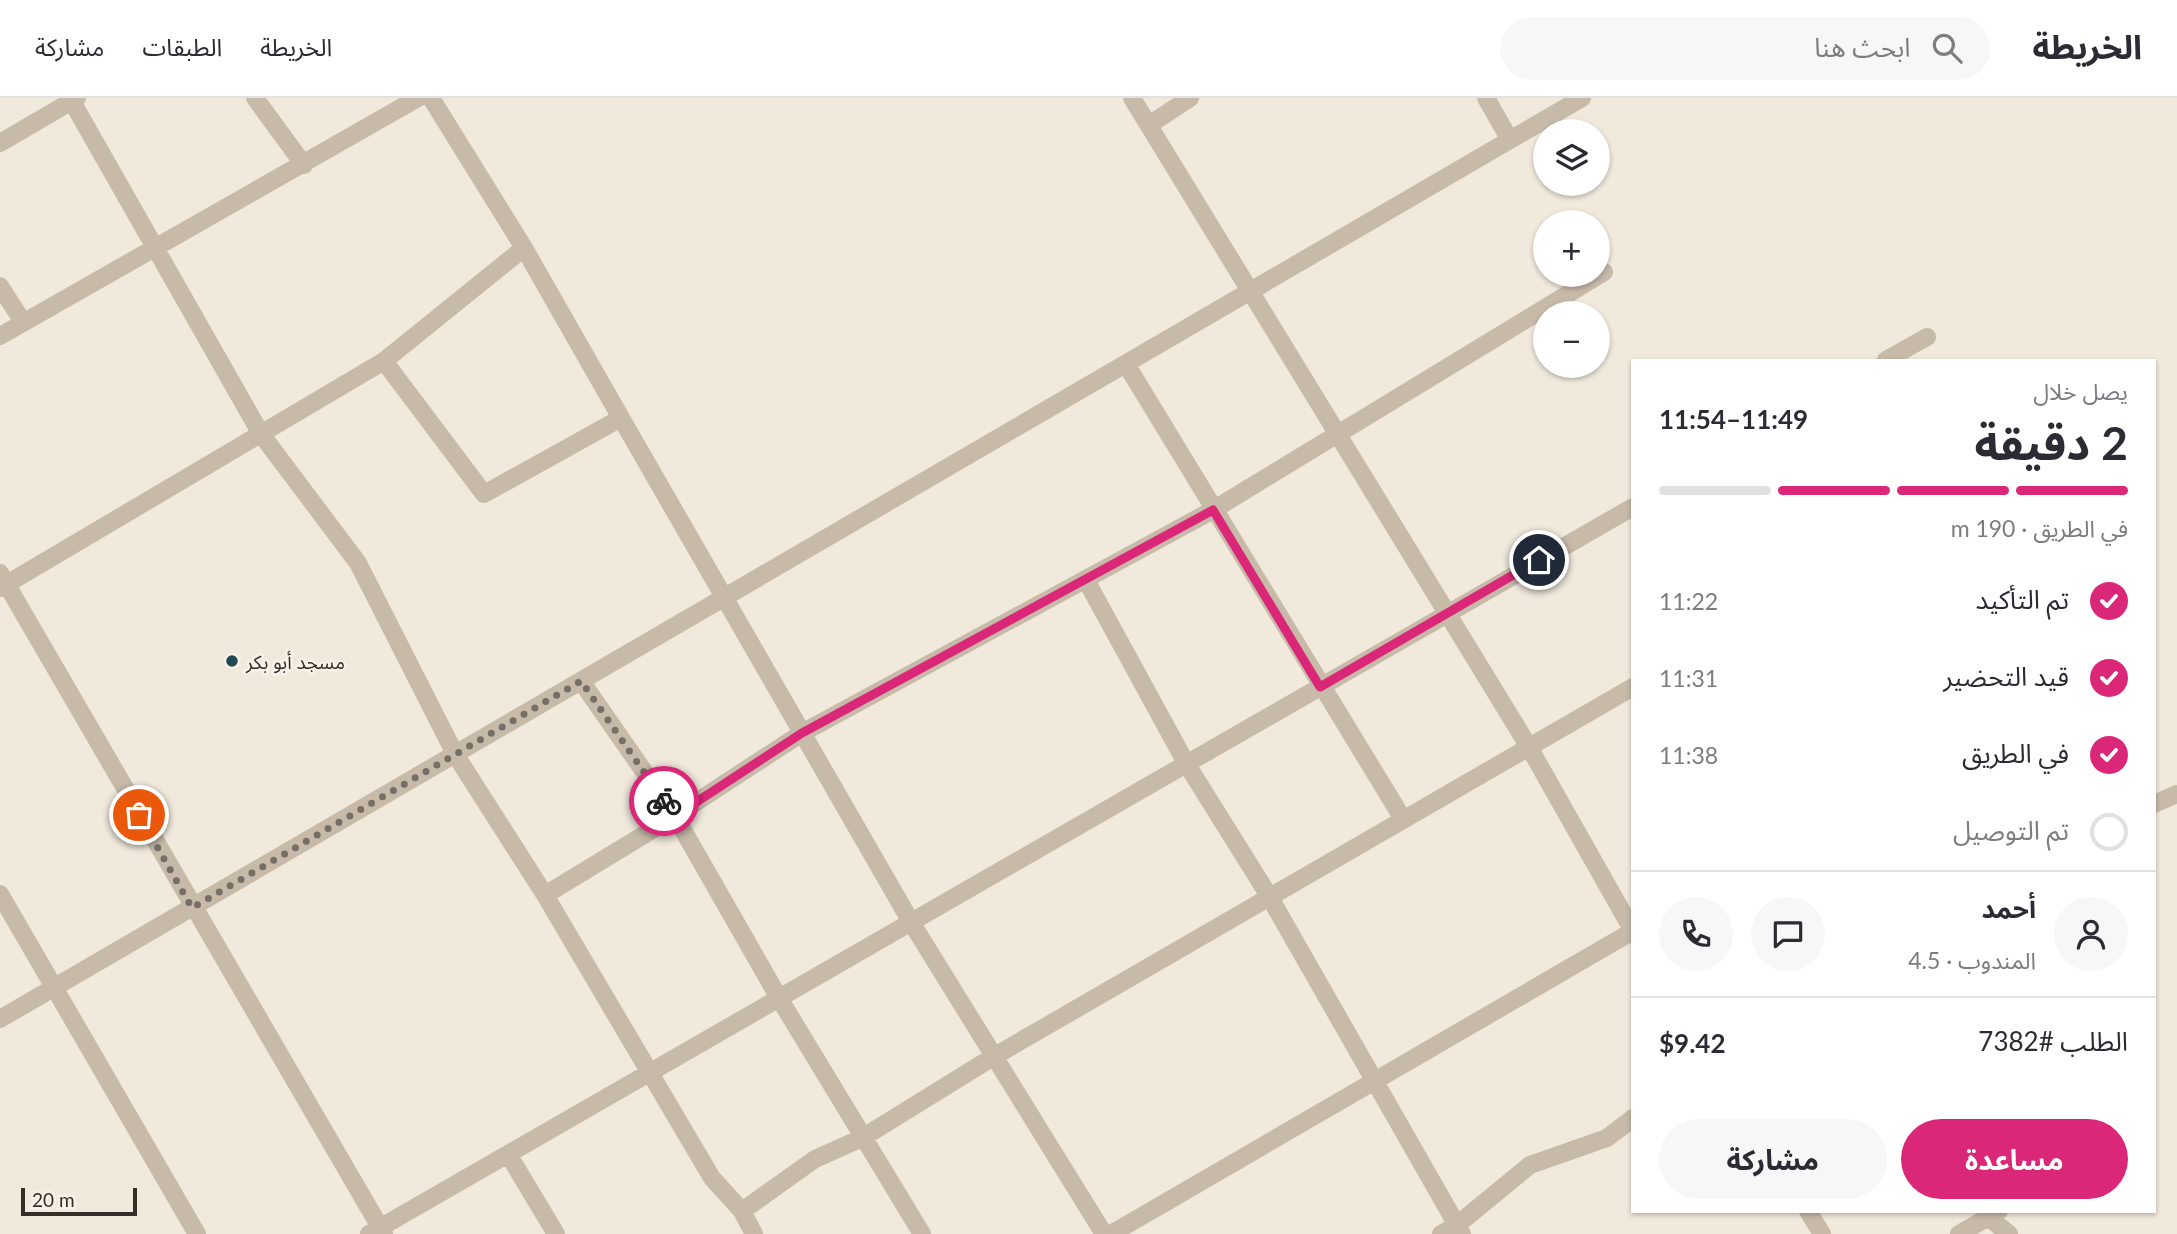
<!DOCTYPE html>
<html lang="ar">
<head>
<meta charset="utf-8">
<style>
  :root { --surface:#fff; --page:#f7f7f7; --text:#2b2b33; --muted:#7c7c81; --line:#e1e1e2; --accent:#db2777 }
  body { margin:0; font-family:Lato,"Noto Sans Arabic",sans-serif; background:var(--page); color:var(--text); direction:rtl; height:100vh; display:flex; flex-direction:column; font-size:26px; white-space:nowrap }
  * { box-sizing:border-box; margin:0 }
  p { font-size:23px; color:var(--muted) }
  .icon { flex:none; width:38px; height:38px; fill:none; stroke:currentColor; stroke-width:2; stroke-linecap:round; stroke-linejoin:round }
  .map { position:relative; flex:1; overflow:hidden; direction:ltr }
  .side { position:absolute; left:1631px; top:261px; width:525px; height:854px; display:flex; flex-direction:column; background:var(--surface); border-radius:0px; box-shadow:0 2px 5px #0004; direction:rtl }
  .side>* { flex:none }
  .controls { position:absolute; left:1533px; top:21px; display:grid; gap:14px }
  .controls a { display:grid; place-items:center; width:77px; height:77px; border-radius:50%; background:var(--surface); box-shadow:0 2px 5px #0004; font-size:35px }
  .scale { position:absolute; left:21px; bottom:18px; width:116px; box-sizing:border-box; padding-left:7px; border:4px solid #342d28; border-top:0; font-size:19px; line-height:24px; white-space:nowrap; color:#342d28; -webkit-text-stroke:5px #f8f2e8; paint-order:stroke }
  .pin { position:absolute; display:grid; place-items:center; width:60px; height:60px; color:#fff; margin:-30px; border:4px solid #fff; border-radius:50%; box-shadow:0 2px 7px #0007 }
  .courier { position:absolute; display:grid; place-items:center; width:70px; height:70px; margin:-35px; border:5px solid #db2777; border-radius:50%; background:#fff; color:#222; box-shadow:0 2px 9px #0007 }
  .head em { font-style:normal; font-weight:700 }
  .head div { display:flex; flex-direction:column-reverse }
  .head { display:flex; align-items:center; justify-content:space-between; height:119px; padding:0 28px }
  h1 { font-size:46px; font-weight:700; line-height:52px }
  .bar { display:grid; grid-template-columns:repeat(4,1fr); gap:10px 7px; align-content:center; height:84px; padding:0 28px }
  .bar i { height:9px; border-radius:5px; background:var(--line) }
  .bar .active { background:var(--accent) }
  .bar p { grid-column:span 4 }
  .line { display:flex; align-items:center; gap:18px; padding:0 28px; border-top:2px solid var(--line) }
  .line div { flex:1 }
  .round { display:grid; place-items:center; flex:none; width:74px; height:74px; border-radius:37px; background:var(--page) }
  ol { padding:0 28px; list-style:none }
  li { display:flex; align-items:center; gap:21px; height:77px }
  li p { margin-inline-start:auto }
  li .icon { padding:7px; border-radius:50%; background:var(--accent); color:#fff; stroke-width:4 }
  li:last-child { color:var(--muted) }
  li i { width:38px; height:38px; border:4px solid var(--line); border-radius:50% }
  .button { display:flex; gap:14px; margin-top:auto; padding:14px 28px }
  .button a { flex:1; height:80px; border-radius:42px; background:var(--accent); color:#fff; font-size:28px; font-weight:700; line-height:80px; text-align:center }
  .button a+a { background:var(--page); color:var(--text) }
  header { display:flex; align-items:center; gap:42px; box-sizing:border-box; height:98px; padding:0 35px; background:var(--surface); border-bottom:2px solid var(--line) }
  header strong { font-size:33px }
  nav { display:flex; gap:38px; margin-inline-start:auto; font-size:24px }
  .search { width:490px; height:63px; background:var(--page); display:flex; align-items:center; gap:18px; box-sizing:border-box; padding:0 24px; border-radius:38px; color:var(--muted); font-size:26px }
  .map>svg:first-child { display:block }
</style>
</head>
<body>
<header>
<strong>الخريطة</strong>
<div class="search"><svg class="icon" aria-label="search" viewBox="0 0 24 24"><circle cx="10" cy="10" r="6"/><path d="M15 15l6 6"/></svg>ابحث هنا</div>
<nav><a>الخريطة</a><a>الطبقات</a><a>مشاركة</a></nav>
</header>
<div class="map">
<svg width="2177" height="1136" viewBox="0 0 2177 1136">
  <rect width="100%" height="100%" fill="#f0e9dc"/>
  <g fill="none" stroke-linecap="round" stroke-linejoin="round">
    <path stroke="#c7baa9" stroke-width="18" d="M70 0 261 336 358 465 455 656 545 797 712 1080 742 1113 754 1136
      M255 0 304 67
      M431 0 524 150 384 263 484 396 621 320 911 824 1104 1136
      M1132 0 1529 649 1633 833
      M1486 0 1510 42
      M1149 27 1190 0
      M0 45 77 0
      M524 150 621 320
      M0 188 23 224
      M0 238 418 0
      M1886 262 1927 239
      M1126 266 1403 721
      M0 475 384 1136
      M1086 482 1186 665 1269 798 1462 1136
      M0 490 384 263
      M581 583 675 718 779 900 922 1136
      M2154 706 2177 696
      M0 796 197 1136
      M545 797 675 718 802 635 1213 412 1604 174
      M0 921 1582 0
      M508 1056 556 1136
      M742 1113 815 1061 862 1040 993 959 1633 589
      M1808 1113 1822 1136
      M1988 1119 2009 1136
      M369 1136 1633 409
      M1111 1136 1633 833
      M1441 1136 1457 1127 1530 1067 1607 1040 1633 1020
      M1959 1136 1999 1113"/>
  </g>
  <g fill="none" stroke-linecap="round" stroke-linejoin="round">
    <path stroke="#766f67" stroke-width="7" stroke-dasharray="0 12.6" d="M139 717 192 810 581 583 664 703"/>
    <path stroke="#db2777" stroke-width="9" d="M664 703 675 718 802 635 1213 412 1320 589 1539 462"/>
  </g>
  <circle fill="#214952" stroke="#f8f2e8" stroke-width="2.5" cx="232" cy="563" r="7"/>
  <g text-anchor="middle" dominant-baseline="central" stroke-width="5" stroke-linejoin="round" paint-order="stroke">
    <g font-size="19" fill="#342d28" stroke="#f8f2e8" text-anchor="start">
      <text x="246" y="563">مسجد أبو بكر</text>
    </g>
  </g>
</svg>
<div class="controls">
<a><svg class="icon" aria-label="layers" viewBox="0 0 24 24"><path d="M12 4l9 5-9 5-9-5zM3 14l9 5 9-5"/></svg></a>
<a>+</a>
<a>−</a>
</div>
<div class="scale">20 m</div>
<div class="pin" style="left:139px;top:717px;background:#ea580c"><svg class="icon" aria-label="bag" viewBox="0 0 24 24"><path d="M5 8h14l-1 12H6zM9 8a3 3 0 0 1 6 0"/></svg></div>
<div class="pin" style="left:1539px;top:462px;background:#1f2937"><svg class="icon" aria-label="home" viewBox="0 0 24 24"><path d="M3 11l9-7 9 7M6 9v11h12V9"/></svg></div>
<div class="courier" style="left:664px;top:703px"><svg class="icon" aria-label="bike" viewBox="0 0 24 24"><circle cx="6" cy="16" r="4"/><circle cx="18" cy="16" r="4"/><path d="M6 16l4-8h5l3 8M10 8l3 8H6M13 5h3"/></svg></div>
<section class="side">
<div class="head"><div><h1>2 دقيقة</h1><p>يصل خلال</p></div><em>11:49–11:54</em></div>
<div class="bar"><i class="active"></i><i class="active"></i><i class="active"></i><i></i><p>في الطريق · 190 m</p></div>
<ol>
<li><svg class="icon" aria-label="check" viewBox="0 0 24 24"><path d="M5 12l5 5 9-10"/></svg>تم التأكيد<p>11:22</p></li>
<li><svg class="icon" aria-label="check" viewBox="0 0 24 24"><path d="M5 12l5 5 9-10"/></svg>قيد التحضير<p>11:31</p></li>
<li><svg class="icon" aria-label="check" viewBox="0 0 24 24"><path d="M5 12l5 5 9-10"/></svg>في الطريق<p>11:38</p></li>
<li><i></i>تم التوصيل</li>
</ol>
<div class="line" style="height:126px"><a class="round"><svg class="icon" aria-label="person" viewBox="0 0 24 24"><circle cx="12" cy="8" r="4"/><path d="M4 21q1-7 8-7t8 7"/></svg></a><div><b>أحمد</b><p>المندوب · 4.5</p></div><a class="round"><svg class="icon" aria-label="chat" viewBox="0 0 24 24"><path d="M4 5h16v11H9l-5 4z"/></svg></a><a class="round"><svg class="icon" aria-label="phone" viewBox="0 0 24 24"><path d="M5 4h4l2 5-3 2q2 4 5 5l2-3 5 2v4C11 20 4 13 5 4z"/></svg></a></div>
<div class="line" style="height:91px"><div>الطلب #7382</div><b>$9.42</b></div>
<div class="button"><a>مساعدة</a><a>مشاركة</a></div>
</section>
</div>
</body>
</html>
